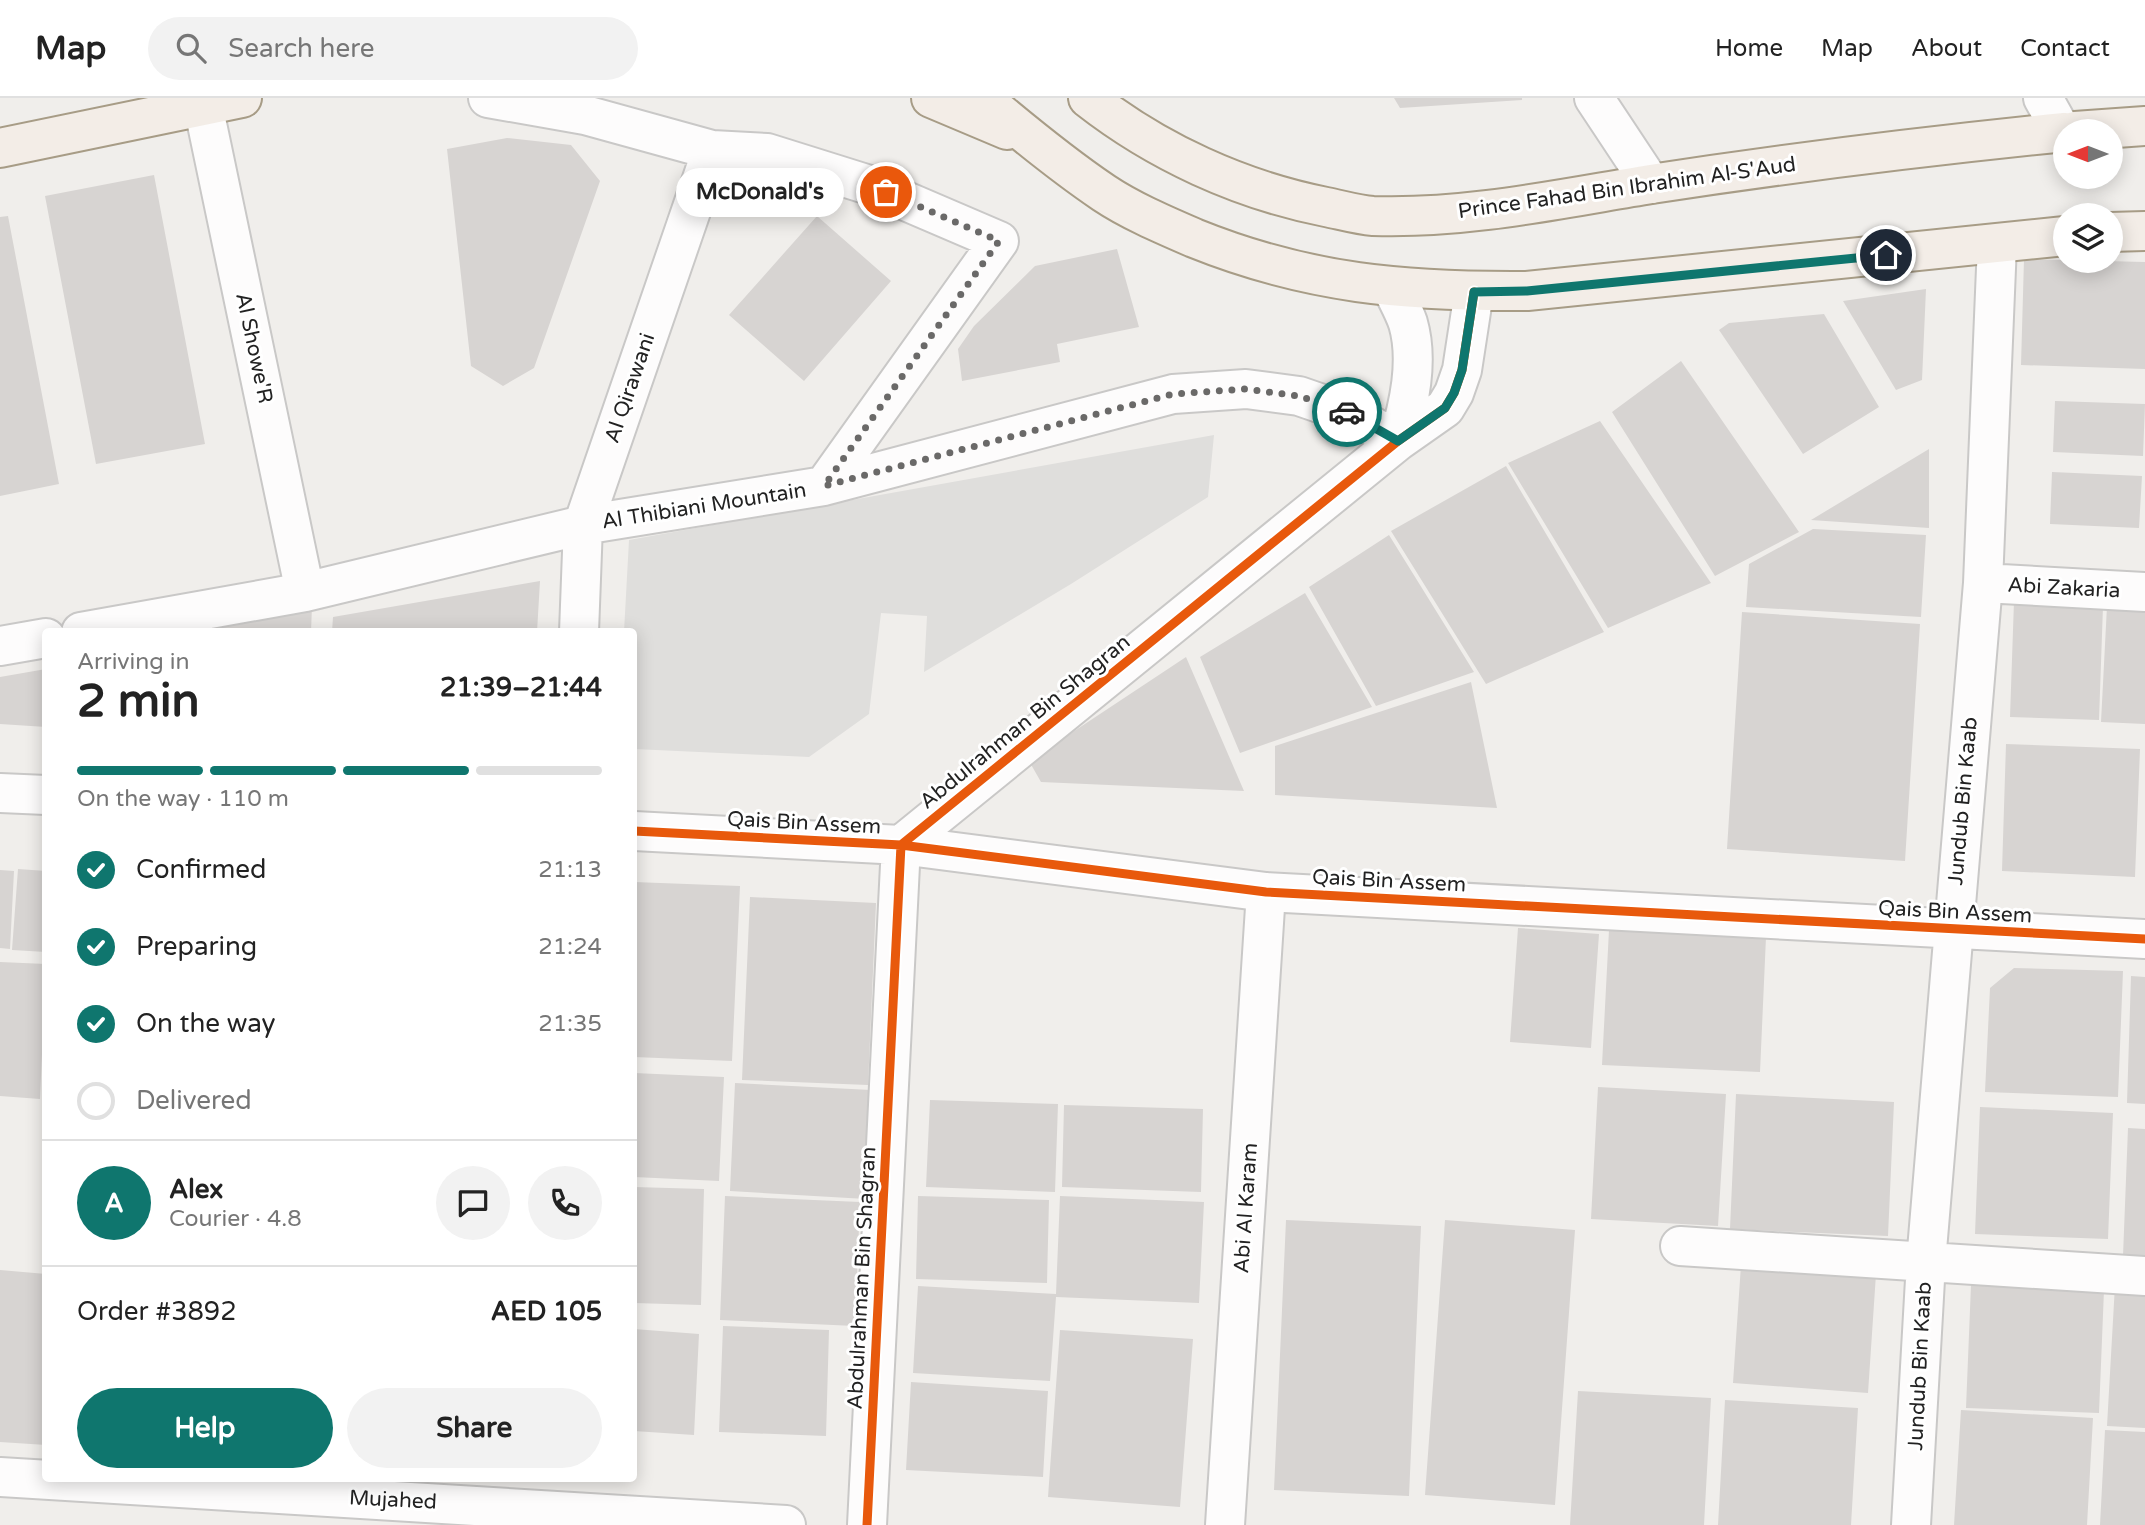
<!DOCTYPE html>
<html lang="en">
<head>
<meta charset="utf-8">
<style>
  :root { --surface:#fff; --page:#f2f2f2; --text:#222; --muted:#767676; --line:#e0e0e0; --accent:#0f766e }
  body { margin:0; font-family:"Varela Round",sans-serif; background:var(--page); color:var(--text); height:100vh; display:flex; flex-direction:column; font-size:26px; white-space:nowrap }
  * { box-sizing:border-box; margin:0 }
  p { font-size:23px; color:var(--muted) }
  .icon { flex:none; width:38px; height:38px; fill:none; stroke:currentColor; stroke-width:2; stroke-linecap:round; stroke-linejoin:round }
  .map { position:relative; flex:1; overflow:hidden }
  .sheet { position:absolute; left:42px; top:530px; width:595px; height:854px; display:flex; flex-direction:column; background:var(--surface); border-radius:7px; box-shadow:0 4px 18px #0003 }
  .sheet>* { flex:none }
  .needle { width:46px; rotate:270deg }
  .tools { position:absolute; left:2053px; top:21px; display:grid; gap:14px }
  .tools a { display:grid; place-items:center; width:70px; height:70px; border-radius:50%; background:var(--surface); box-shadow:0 4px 18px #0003; font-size:35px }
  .pin { position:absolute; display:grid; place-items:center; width:60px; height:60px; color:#fff; margin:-30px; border:4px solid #fff; border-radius:50%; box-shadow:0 2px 7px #0007 }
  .courier { position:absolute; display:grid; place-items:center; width:70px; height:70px; margin:-35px; border:5px solid #0f766e; border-radius:50%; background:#fff; color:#222; box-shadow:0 2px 9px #0007 }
  .bubble { position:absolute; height:49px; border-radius:24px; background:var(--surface); box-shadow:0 4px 18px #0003; font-size:23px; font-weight:700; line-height:49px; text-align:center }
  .overview em { font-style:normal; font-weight:700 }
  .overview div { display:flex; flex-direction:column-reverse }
  .overview { display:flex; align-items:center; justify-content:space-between; height:119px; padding:0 35px }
  h1 { font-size:46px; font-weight:700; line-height:52px }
  .bar { display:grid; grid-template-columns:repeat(4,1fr); gap:10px 7px; align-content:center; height:84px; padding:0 35px }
  .bar i { height:9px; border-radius:5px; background:var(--line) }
  .bar .on { background:var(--accent) }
  .bar p { grid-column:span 4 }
  .line { display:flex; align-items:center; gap:18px; padding:0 35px; border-top:2px solid var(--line) }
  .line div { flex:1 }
  .round { display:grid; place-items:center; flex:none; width:74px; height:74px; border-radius:37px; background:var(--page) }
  ol { padding:0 35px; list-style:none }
  li { display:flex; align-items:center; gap:21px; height:77px }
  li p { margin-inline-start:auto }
  li .icon { padding:7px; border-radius:50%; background:var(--accent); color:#fff; stroke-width:4 }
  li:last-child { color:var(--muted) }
  li i { width:38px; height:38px; border:4px solid var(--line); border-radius:50% }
  .button { display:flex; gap:14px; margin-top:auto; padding:14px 35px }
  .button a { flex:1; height:80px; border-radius:42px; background:var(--accent); color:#fff; font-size:28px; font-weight:700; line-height:80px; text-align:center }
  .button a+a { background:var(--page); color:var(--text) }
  header { display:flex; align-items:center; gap:42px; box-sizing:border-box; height:98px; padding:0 35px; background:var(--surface); border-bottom:2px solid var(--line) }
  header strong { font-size:33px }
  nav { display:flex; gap:38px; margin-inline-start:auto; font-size:24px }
  .search { width:490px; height:63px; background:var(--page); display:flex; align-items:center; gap:18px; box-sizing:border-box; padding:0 24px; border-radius:38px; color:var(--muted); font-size:26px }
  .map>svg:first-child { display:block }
</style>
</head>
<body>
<header>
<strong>Map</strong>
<div class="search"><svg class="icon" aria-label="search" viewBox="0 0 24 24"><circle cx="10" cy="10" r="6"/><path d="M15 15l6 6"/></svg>Search here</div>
<nav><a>Home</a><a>Map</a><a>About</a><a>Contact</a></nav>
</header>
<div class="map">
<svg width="2145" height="1427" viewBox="0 0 2145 1427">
  <rect width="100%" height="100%" fill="#f0eeeb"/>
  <path fill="#dfdedc" d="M1214 337 1208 399 1071 486 924 574 927 518 881 515 869 616 809 659 634 651V534H624L629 442Z"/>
  <path fill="#d7d4d2" d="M1394 0H1522V2L1400 10Z
    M507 40 571 47 600 83 534 270 503 288 471 268 447 51Z
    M154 77 205 346 96 366 45 98Z
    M8 118 59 386 0 398V119Z
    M817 118 891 183 804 283 729 217Z
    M1117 151 1139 229 1057 246 1060 264 962 283 958 251 974 228 1035 168Z
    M2024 161 2145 164V271L2021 267Z
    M1926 191 1922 282 1896 292 1843 203Z
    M1824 216 1879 309 1803 356 1719 232 1729 225Z
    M1681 263 1799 434 1715 478 1612 314Z
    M2055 303 2145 306 2143 358 2053 354Z
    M1600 323 1711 485 1608 530 1508 365Z
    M1929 351V430L1811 422Z
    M1506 368 1604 534 1486 586 1391 433Z
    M2052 374 2142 378 2139 430 2050 426Z
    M1813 431 1926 437 1921 519 1746 509 1749 466Z
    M1389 437 1474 574 1376 608 1309 489Z
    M540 483 537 534H332L333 519Z
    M1305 495 1372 609 1240 655 1200 559Z
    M2014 503 2103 508 2099 622 2010 619Z
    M312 508 311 534H184Z
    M2107 508 2145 509V626L2101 624Z
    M1742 514 1920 526 1905 763 1727 751Z
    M1186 559 1244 693 1041 684 1029 663Z
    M46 571V629L0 626V579Z
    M1471 584 1497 710 1275 697V648Z
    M2006 646 2140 651 2135 779 2002 773Z
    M18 771 46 773V854L12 852Z
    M0 772 14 773 10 851 0 850Z
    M634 784 740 788 732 963 634 959Z
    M750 799 876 805 868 987 742 982Z
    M1518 830 1599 836 1591 950 1510 944Z
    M1609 832 1766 839 1760 974 1602 967Z
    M0 864 46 866 40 1001 0 998Z
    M2014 870 2123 873 2118 999 1985 994 1990 890Z
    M2131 878 2145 879V1006L2127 1005Z
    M634 975 724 979 719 1083 634 1079Z
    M735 985 871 992 866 1101 730 1093Z
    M1598 989 1726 996 1718 1128 1591 1121Z
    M1736 996 1894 1004 1888 1138 1730 1131Z
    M930 1002 1058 1006 1055 1094 926 1089Z
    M1064 1007 1203 1011 1201 1094 1062 1089Z
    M1980 1009 2113 1015 2108 1141 1975 1136Z
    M2128 1030 2145 1031V1158H2123Z
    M634 1089 704 1091 701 1207 634 1205Z
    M725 1098 860 1104 855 1228 720 1222Z
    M918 1098 1049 1102 1047 1185 916 1181Z
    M1060 1098 1204 1104 1199 1205 1056 1199 1050 1283 913 1275 918 1188 1056 1196Z
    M1286 1122 1421 1128 1409 1398 1274 1392Z
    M1445 1122 1575 1132 1555 1407 1425 1397Z
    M1741 1167 1876 1176 1868 1295 1733 1285Z
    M0 1172 46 1176V1347L0 1344Z
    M1971 1187 2104 1192 2099 1315 1966 1310Z
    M2115 1187 2145 1188V1330L2107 1328Z
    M723 1228 829 1232 826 1338 719 1334Z
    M634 1231 699 1236 694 1337 634 1333Z
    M1060 1232 1193 1241 1180 1409 1048 1399Z
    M911 1284 1048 1293 1043 1379 906 1372Z
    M1578 1293 1711 1300 1704 1427H1570Z
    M1725 1302 1858 1310 1851 1427H1718Z
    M1961 1312 2093 1320 2087 1427H1954Z
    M2105 1332 2145 1334V1427H2100Z"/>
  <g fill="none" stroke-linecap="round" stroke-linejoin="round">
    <defs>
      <path id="minor" d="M488 0 585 17 712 52 767 55 866 86 999 143 824 388
        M1594 0 1651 86
        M2043 0 2062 34
        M203 7 305 494
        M1392 190C1397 201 1404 213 1408 225 1419 263 1409 307 1398 343
        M1983 485 2145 494
        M81 534 305 494 583 427 824 388 1173 296 1246 291 1299 298 1351 316 1398 343
        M579 534 583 427 712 52
        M0 548 46 540
        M0 695 46 697
        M634 733 901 747 1266 794 2145 841
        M1680 1148 2145 1178
        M0 1379 786 1427
        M867 1427 901 747 1398 343 1445 310 1454 295 1462 272 1474 194
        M1225 1427 1266 794
        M1911 1427 1926 1164 1983 485 1997 146"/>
      <path id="major" d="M931 0 1007 32
        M982 0C1021 33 1061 66 1104 95 1131 113 1164 127 1194 140 1308 186 1406 194 1527 193L2065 138
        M1088 0C1157 54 1240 92 1326 109 1341 112 1358 117 1373 118 1467 121 1559 101 1651 86 1788 65 1927 48 2065 34
        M2075 33 2145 28
        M0 50 242 0
        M2110 134 2145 133"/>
    </defs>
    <use href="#minor" stroke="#c9c8c7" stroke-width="42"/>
    <use href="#major" stroke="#a79c86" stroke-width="42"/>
    <use href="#minor" stroke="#fdfcfc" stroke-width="38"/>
    <use href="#major" stroke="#f3ede7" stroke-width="38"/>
    <defs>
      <path id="cycleway" d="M634 733 901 747 1266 794 2145 841
        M867 1427 901 747 1398 343 1445 310 1454 295 1462 272 1474 194"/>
    </defs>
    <use href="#cycleway" stroke="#fff" stroke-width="13"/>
    <use href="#cycleway" stroke="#e8590c" stroke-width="9"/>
  </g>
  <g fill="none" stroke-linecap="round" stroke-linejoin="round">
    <path stroke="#6a6968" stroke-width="7" stroke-dasharray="0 12.6" d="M886 94 999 143 824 388 1173 296 1245 291 1299 298 1347 314"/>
    <path stroke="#0f766e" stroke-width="9" d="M1347 314 1398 343 1445 310 1454 295 1462 272 1474 194 1527 193 1886 157"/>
  </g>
  <g text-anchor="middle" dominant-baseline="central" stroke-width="6" stroke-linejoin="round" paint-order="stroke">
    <g font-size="21" fill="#222" stroke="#fff">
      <text transform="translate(1627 90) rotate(-8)">Prince Fahad Bin Ibrahim Al-S'Aud</text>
      <text transform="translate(254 250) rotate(78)">Al Showe'R</text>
      <text transform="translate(630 290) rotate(-71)">Al Qirawani</text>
      <text transform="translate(704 408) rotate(-9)">Al Thibiani Mountain</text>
      <text transform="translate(2064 490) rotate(3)">Abi Zakaria</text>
      <text transform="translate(1025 624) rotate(-39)">Abdulrahman Bin Shagran</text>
      <text transform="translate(1963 703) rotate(-85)">Jundub Bin Kaab</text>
      <text transform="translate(804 725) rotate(3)">Qais Bin Assem</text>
      <text transform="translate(1389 783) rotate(3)">Qais Bin Assem</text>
      <text transform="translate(1955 814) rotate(3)">Qais Bin Assem</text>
      <text transform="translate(1246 1110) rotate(-86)">Abi Al Karam</text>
      <text transform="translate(862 1180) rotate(-87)">Abdulrahman Bin Shagran</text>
      <text transform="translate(1920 1268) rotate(-87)">Jundub Bin Kaab</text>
      <text transform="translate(393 1402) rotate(3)">Mujahed</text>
    </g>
  </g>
</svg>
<div class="tools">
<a><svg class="needle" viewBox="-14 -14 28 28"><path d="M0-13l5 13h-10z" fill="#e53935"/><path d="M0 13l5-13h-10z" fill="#767676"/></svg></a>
<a><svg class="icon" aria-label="layers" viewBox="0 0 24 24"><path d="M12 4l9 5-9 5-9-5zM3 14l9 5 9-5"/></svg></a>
</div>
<div class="pin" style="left:886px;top:94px;background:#ea580c"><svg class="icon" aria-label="bag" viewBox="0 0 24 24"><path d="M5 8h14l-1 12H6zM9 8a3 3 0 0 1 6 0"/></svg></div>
<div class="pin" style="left:1886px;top:157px;background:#1f2937"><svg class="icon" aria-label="home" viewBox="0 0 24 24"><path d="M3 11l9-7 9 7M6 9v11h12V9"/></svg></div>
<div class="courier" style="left:1347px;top:314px"><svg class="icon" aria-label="car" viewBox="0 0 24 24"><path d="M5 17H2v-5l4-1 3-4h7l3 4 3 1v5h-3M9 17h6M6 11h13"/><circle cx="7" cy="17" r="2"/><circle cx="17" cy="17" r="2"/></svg></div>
<div class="bubble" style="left:676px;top:70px;width:168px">McDonald's</div>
<section class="sheet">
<div class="overview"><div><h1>2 min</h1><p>Arriving in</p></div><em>21:39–21:44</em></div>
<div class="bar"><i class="on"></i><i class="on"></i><i class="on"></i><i></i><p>On the way · 110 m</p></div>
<ol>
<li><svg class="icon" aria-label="check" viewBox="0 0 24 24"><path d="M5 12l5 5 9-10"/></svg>Confirmed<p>21:13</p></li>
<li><svg class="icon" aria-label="check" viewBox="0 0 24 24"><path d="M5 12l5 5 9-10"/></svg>Preparing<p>21:24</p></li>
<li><svg class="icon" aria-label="check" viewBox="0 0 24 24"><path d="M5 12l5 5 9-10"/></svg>On the way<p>21:35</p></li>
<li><i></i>Delivered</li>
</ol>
<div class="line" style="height:126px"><b class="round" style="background:var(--accent);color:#fff">A</b><div><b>Alex</b><p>Courier · 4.8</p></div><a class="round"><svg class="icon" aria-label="chat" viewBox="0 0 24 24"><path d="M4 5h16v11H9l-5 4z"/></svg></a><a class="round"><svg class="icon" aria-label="phone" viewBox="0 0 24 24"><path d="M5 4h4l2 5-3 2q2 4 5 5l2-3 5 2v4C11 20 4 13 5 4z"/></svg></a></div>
<div class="line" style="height:91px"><div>Order #3892</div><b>AED 105</b></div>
<div class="button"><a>Help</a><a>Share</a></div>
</section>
</div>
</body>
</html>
